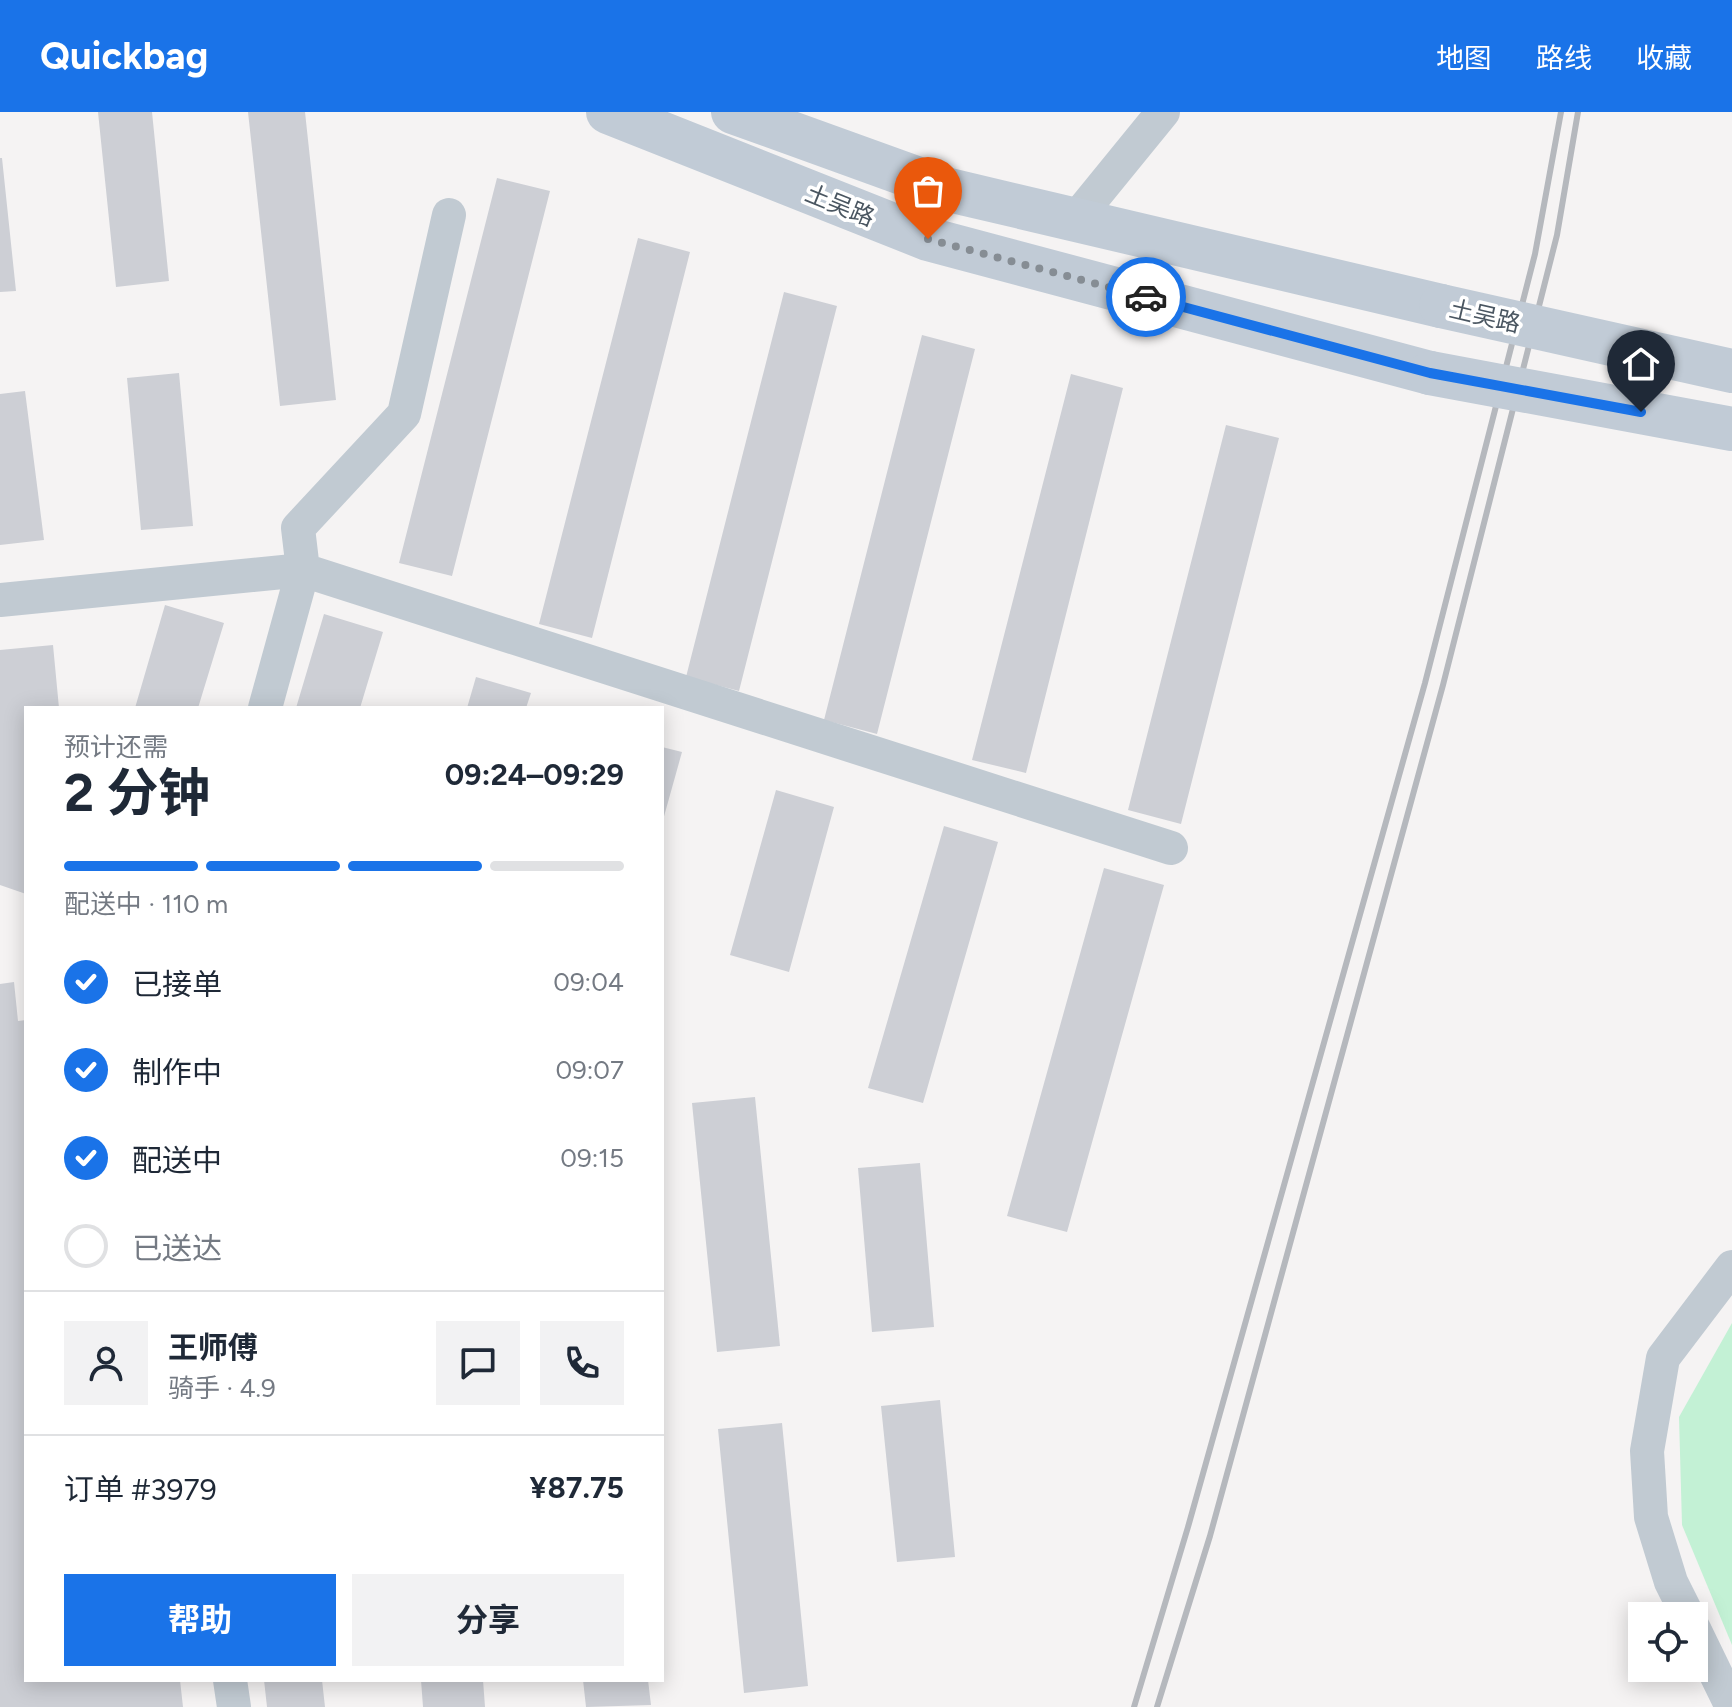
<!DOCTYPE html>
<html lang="zh">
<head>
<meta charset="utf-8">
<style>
  :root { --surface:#fff; --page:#f2f2f3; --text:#1f2937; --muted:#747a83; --line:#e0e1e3; --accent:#1a73e8 }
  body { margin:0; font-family:Figtree,"Noto Sans SC",sans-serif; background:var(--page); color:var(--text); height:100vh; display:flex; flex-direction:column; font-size:30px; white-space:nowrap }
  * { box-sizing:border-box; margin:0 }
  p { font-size:26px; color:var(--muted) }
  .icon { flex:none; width:44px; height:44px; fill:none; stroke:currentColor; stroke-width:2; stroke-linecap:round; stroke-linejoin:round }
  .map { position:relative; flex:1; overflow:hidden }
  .panel { position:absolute; left:24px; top:594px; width:640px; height:976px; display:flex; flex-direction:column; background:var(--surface); border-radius:0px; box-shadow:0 4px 20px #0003 }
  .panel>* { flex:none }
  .tools { position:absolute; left:1628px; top:1490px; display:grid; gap:16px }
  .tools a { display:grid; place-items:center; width:80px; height:80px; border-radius:0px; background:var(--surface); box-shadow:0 4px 20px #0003; font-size:40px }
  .pin { position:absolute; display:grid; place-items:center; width:68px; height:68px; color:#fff; margin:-82px -34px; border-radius:50% 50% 50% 0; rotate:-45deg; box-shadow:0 0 8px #0007 }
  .pin .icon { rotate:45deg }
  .courier { position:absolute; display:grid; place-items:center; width:80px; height:80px; margin:-40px; border:6px solid #1a73e8; border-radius:50%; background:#fff; color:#222; box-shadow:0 2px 10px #0007 }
  .head em { font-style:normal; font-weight:700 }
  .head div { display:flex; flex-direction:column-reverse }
  .head { display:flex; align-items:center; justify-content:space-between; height:136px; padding:0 40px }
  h1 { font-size:52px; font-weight:700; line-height:60px }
  .bar { display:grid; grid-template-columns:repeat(4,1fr); gap:12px 8px; align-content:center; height:96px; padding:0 40px }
  .bar i { height:10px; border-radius:6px; background:var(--line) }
  .bar .selected { background:var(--accent) }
  .bar p { grid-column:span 4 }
  .line { display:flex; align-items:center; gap:20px; padding:0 40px; border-top:2px solid var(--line) }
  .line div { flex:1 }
  .round { display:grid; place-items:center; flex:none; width:84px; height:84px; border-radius:0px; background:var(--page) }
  ol { padding:0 40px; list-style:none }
  li { display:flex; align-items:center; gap:24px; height:88px }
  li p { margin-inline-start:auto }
  li .icon { padding:8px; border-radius:50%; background:var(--accent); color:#fff; stroke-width:4 }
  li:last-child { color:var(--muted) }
  li i { width:44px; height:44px; border:4px solid var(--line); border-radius:50% }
  .button { display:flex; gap:16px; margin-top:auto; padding:16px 40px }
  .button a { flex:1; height:92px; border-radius:0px; background:var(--accent); color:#fff; font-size:32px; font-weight:700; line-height:92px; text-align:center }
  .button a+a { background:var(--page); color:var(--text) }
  header { display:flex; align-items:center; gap:48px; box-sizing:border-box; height:112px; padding:0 40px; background:var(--accent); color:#fff }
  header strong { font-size:38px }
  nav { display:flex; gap:44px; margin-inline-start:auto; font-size:28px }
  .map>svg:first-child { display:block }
</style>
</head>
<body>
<header>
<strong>Quickbag</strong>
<nav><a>地图</a><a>路线</a><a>收藏</a></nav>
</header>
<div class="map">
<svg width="1732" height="1595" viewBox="0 0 1732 1595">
  <rect width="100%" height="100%" fill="#f5f3f3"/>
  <path fill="#c3f1d5" d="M1732 1211V1533L1682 1413 1679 1305Z"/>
  <path fill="#cdcfd5" d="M98 0H152L169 169 116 175Z
    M248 0H305L336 288 280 294Z
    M0 46H2L16 179 0 180Z
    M497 66 550 79 452 464 399 451Z
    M638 126 690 140 592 526 539 512Z
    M784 180 837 194 739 579 686 565Z
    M922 223 975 237 877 622 824 608Z
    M179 261 193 414 141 418 127 266Z
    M1071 262 1123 276 1026 661 972 648Z
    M25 279 44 428 0 433V282Z
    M1226 313 1279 326 1181 712 1128 698Z
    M165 493 224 511 198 596H135Z
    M324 502 383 520 360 596H296Z
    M53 533 59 596H26V782L0 773V538Z
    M476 565 531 581 526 596H467Z
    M662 635 682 640 663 708H662Z
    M776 678 834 695 789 860 730 843Z
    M944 714 998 730 923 991 868 976Z
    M1104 756 1164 773 1067 1120 1007 1104Z
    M14 870 18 909 26 908V1568H180L183 1595H0V872Z
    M755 985 780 1234 717 1240 692 991Z
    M920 1051 934 1215 872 1220 858 1056Z
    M940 1288 955 1445 897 1450 881 1294Z
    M782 1311 808 1574 744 1581 718 1317Z
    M264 1568H322L325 1595H267Z
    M421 1568H483L485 1595H423Z
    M583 1568H648L651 1593 586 1595Z"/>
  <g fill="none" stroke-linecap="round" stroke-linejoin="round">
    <path stroke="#c1cad2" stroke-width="34" d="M1075 108 1163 0
      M0 488 303 458 1171 736
      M265 596 303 458 298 416 404 302 449 103
      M1688 1504 1671 1470 1651 1405 1647 1339 1663 1246 1732 1155
      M1694 1517 1732 1595
      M230 1568 234 1595"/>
    <path stroke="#c1cbd6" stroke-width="44" d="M608 0 928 127 1430 261
      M733 0 949 78 1441 194"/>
    <path stroke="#b5b8bd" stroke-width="6" d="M1134 1595 1188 1415 1425 571 1535 142 1561 0
      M1157 1595 1210 1424 1443 573 1557 123 1578 0"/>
    <path stroke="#c1cbd6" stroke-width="44" d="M1441 194 1732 259
      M1430 261 1732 317"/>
  </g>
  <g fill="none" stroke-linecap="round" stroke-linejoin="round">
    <path stroke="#868d94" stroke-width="8" stroke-dasharray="0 14.4" d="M928 127 1146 185"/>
    <path stroke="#1a73e8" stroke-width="10" d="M1146 185 1430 261 1641 300"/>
  </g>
  <g text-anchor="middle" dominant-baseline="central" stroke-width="7" stroke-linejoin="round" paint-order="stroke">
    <g font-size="24" fill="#4a5661" stroke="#fff">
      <text transform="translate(840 93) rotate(22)">土吴路</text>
      <text transform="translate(1485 204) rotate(13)">土吴路</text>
    </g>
  </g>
</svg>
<div class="tools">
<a><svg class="icon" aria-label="locate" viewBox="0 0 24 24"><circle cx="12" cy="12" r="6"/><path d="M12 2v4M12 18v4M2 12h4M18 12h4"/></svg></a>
</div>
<div class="pin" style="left:928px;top:127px;background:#ea580c"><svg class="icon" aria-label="bag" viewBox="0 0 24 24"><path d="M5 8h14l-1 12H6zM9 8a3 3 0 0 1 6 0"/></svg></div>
<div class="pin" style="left:1641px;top:300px;background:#1f2937"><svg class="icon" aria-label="home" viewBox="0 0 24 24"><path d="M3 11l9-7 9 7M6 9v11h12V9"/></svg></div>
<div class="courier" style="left:1146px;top:185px"><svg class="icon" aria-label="car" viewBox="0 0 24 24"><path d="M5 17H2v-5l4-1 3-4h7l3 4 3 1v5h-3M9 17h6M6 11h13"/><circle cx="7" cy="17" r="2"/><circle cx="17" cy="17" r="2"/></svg></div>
<section class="panel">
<div class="head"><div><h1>2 分钟</h1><p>预计还需</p></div><em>09:24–09:29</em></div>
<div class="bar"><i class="selected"></i><i class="selected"></i><i class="selected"></i><i></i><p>配送中 · 110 m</p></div>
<ol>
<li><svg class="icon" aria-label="check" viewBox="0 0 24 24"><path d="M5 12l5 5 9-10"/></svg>已接单<p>09:04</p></li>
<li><svg class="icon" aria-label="check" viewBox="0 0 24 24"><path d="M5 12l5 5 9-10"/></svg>制作中<p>09:07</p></li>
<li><svg class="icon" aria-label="check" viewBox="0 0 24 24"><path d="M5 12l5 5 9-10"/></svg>配送中<p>09:15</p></li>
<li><i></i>已送达</li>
</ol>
<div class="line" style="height:144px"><a class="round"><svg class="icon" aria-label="person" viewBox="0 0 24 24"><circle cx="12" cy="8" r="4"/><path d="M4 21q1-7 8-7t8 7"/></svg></a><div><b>王师傅</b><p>骑手 · 4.9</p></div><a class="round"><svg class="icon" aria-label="chat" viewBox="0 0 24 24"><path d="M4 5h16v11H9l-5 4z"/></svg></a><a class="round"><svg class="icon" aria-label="phone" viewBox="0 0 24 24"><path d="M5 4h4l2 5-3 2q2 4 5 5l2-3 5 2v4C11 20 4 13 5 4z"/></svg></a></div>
<div class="line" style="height:104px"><div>订单 #3979</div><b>¥87.75</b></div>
<div class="button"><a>帮助</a><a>分享</a></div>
</section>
</div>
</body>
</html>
